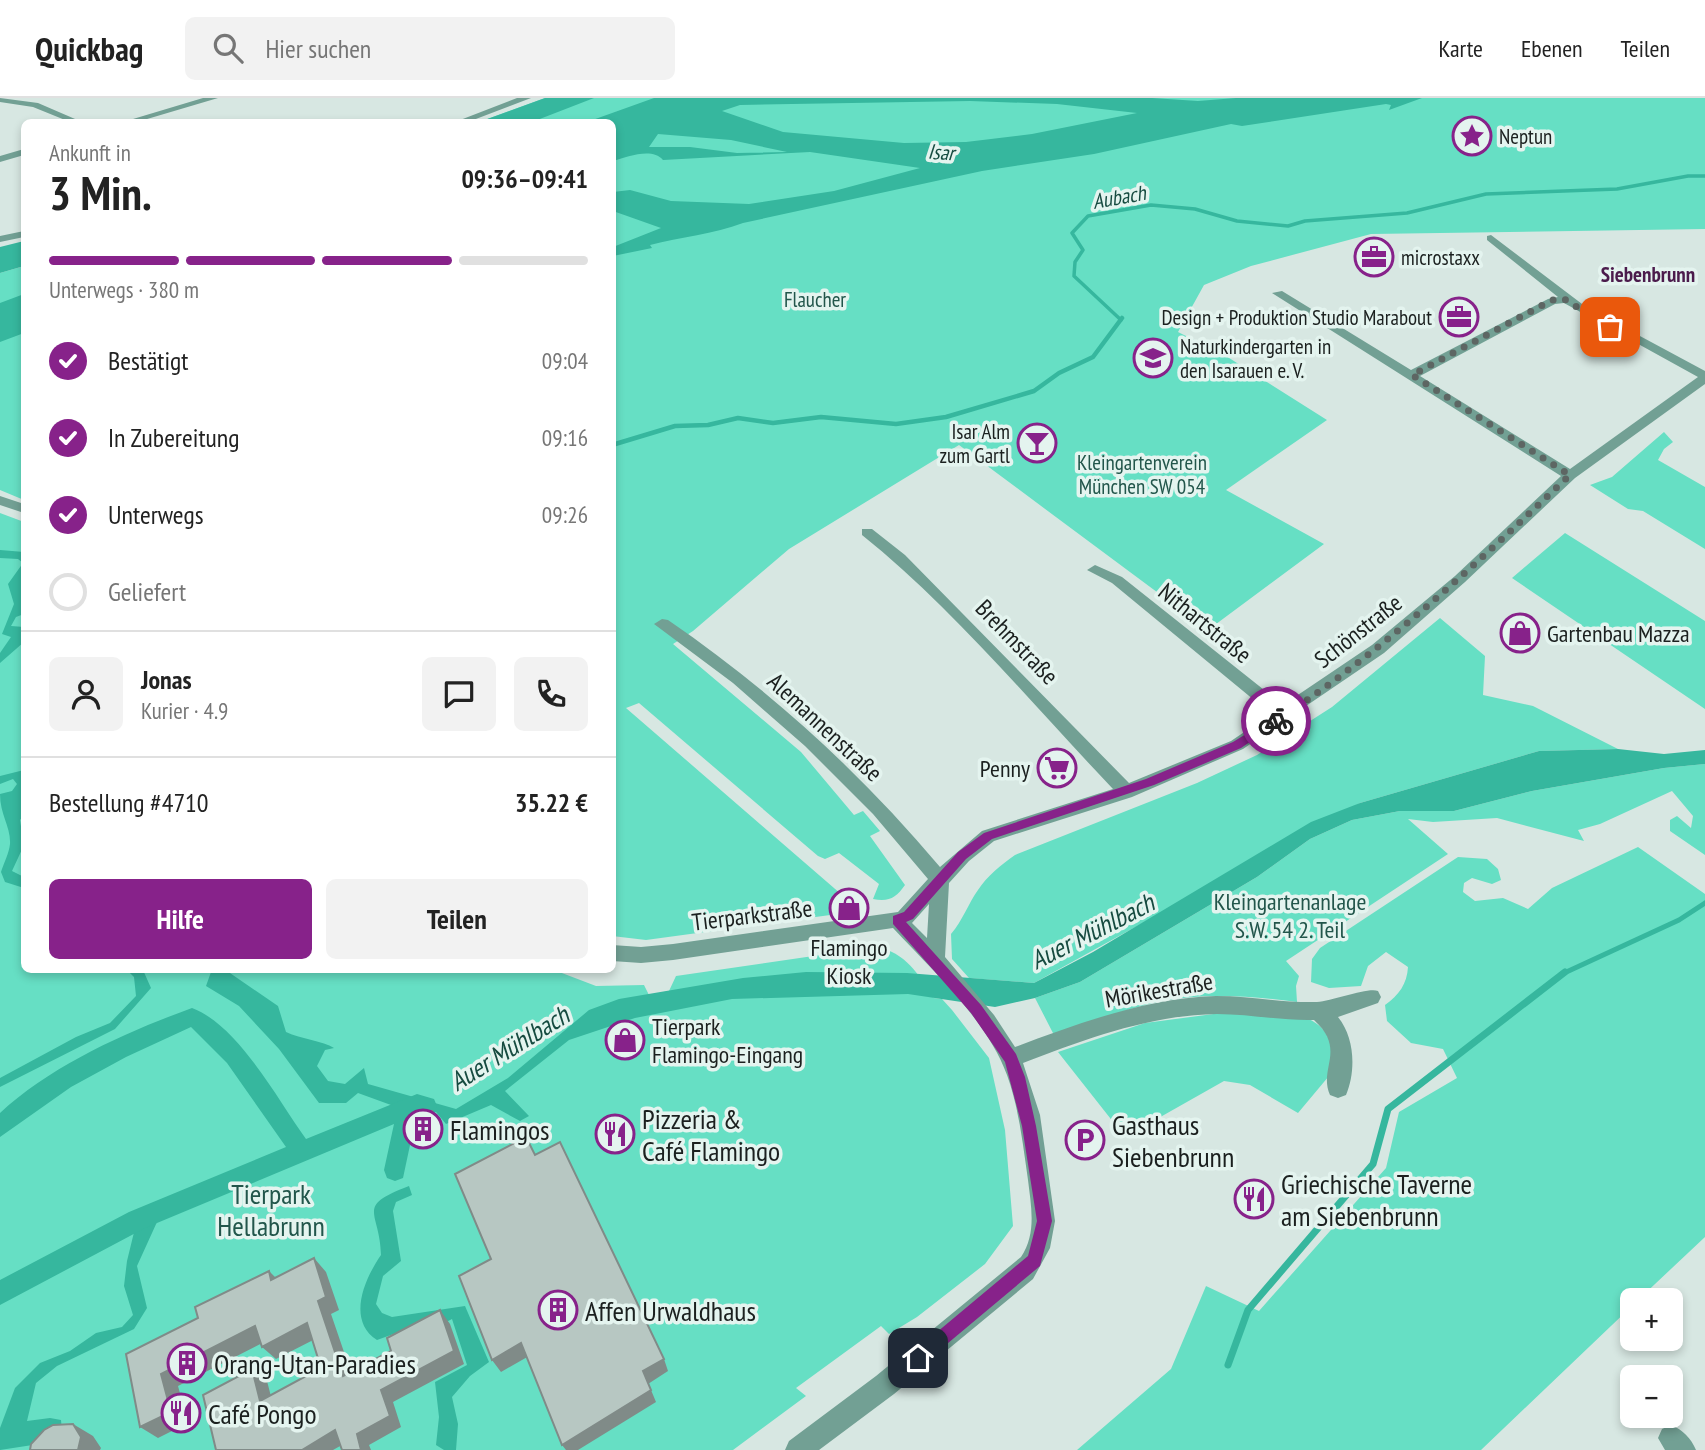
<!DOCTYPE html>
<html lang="de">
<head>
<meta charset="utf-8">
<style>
  :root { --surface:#fff; --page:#f2f2f2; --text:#222; --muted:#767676; --line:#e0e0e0; --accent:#87228a }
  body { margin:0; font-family:"PT Sans Narrow",sans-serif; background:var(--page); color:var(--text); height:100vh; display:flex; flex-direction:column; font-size:26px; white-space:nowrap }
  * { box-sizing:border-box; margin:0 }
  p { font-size:23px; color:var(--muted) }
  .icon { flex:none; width:38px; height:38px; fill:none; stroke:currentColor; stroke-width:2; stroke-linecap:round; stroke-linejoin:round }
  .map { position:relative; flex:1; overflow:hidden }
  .details { position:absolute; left:21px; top:21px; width:595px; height:854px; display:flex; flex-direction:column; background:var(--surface); border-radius:10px; box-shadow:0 4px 10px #0003 }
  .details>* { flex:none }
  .tools { position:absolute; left:1620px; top:1190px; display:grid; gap:14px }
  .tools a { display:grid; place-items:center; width:63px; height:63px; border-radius:10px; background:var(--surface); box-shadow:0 4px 10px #0003; font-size:35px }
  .pin { position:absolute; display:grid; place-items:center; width:60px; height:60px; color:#fff; margin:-30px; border-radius:14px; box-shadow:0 4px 10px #0006 }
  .courier { position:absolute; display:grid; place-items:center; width:70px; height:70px; margin:-35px; border:5px solid #87228a; border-radius:50%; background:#fff; color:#222; box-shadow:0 2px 9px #0007 }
  .headline em { font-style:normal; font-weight:700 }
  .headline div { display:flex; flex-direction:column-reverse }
  .headline { display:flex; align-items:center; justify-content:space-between; height:119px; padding:0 28px }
  h1 { font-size:46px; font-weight:700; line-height:52px }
  .bar { display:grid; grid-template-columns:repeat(4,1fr); gap:10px 7px; align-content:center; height:84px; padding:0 28px }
  .bar i { height:9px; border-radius:5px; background:var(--line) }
  .bar .selected { background:var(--accent) }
  .bar p { grid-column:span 4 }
  .line { display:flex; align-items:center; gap:18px; padding:0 28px; border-top:2px solid var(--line) }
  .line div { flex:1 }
  .round { display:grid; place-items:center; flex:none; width:74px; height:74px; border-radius:10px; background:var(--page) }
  ol { padding:0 28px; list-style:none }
  li { display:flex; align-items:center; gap:21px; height:77px }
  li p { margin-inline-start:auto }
  li .icon { padding:7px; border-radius:50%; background:var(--accent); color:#fff; stroke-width:4 }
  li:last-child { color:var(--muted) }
  li i { width:38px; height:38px; border:4px solid var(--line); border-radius:50% }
  .button { display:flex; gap:14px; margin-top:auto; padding:14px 28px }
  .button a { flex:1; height:80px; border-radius:10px; background:var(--accent); color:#fff; font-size:28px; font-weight:700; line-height:80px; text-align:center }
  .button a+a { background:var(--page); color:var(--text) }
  header { display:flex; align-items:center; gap:42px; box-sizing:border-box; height:98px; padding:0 35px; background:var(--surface); border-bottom:2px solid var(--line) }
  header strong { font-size:33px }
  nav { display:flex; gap:38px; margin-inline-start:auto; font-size:24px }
  .search { width:490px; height:63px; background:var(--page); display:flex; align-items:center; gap:18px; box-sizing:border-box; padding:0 24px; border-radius:10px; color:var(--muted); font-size:26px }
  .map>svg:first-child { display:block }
</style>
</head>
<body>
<header>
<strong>Quickbag</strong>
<div class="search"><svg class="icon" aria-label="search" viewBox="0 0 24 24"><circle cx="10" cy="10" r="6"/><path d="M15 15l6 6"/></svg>Hier suchen</div>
<nav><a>Karte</a><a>Ebenen</a><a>Teilen</a></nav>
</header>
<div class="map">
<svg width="1705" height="1352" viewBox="0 0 1705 1352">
  <rect width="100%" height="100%" fill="#d7e7e2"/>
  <path fill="#66dfc4" d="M545 0H1705V131L1371 136 1251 168 1204 187 1178 234 1226 258 1327 322 1226 392 1324 446 1208 532 959 347 789 451 693 533 673 546 801 654 854 717 863 713 880 733 870 738 905 787C896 800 889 804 873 801L879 786 839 755 825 761 818 758 639 605 626 610 849 803 840 808 845 815 646 842 612 838V24H479Z
    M24 168V402L0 392V175Z
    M1664 334 1673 344 1664 351 1658 362 1705 389V451L1643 413 1628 411 1590 387 1612 379Z
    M0 415 24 424V872H554L596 888 644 887 649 897 669 893 676 878 875 849C907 854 918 877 934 900L942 901 952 912 989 960 1005 1032 1013 1128 985 1166 917 1219 889 1236 881 1228 796 1290 806 1298 733 1352H0Z
    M1565 435 1705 523V611L1512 480Z
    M1440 520 1485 558 1483 597 1533 608 1618 651 1539 653 1360 705 1034 885 969 880 952 861 951 836C963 822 968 806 978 792 987 778 1001 767 1015 757L1197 685 1257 657 1332 609Z
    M1705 666V757L1670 733V722L1677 718 1691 730 1693 718 1672 693 1600 726 1578 732 1584 743 1497 720 1433 724 1408 721 1448 756 1286 863 1299 878 1296 888 1297 904C1251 898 1203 894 1157 904 1122 912 1088 926 1054 937L1035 900 1080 884 1257 779 1310 741 1352 722 1400 713H1454L1532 693 1664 670Z
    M1638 749 1705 796V1139L1638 1202H1633V1207L1481 1352H1077L1171 1271 1206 1188 1259 1213 1386 1070 1399 1014 1457 980 1443 951 1411 945 1387 923 1385 907C1399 897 1407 886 1408 869L1386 854 1368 868 1361 888 1329 890 1311 884 1312 861 1320 850 1458 759 1487 761 1498 771 1501 782 1492 786 1472 780 1464 785 1463 794 1475 803 1503 800 1528 811 1552 790Z
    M1221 915 1309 921C1331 932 1333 949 1334 972L1298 1015 1250 987 1224 983 1125 1039 1058 954 1145 925Z"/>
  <path fill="#36b79e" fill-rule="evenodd" d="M545 0H594L532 24H479Z
    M654 0H1152L1198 3 1236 0H1422L1389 12 1391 7 1386 6 1242 28 1231 26 1094 56 982 73 743 125C714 136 680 139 650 147L652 150 613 158V149L661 130 613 113V94L630 92 671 103 749 106 834 93 920 70 810 54 663 62C652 49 627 59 613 63L612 24H587ZM970 3 1057 6 1137 15 1032 36 966 44 904 45 783 34 722 13 740 7ZM658 36 731 42 787 54 737 55 690 49H649Z
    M24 143V168L0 175V149Z
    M24 196V235L0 244V205Z
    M0 452 24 454V516L16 519 11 528 24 529V544L0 565V555L11 539 2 536 14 506 8 486 23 465 18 461 0 460Z
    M1618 651 1664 656 1705 652V666L1664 670 1532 693 1454 713H1400L1352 722 1310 741 1257 779 1080 884 1035 900 995 909 908 896 732 901 635 920 569 942 505 993 529 1018 520 1023 491 1007 446 1026 436 1014 413 1015 358 995 346 1005H319L279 951 239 908 206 888 211 874 227 873 278 908 286 934C301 941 323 943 334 950L325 952 317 968 328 983 345 986 364 970 368 986 456 1011 508 980 589 912 619 901 743 880 806 874 907 875 1034 885 1093 854 1311 724 1360 705 1539 653Z
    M24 672V717L20 722 24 747 12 773 24 779V790L5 784 1 774C4 765 9 755 10 746 11 729 0 717 0 696L12 693 17 686 13 681 0 686V678Z
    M127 872H143L151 890 115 931 0 989V980L76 939 110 925 136 898 134 879Z
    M409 1088 412 1097 396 1104 393 1113 401 1163 383 1178 376 1206 382 1215 392 1219 465 1208 489 1264 470 1278 452 1299 458 1326 456 1352H444L436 1347 439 1319 435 1284 467 1267 452 1221 412 1242 399 1234 377 1242C346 1222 365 1180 381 1157 380 1112 354 1109 409 1088Z
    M162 1113 137 1168 147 1210 134 1231 57 1268 36 1285 27 1323 50 1320 61 1322 62 1333 39 1346 0 1352V1330L15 1290 40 1265 70 1253 96 1235 122 1229 133 1217 124 1188 127 1163 137 1122Z"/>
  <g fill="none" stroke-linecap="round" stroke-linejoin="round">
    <path stroke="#36b79e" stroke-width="3.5" d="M1121 222 1074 178 1075 164 1083 152 1072 135 1088 118 1151 107 1195 111 1237 123 1288 128 1305 123 1407 115 1486 96 1617 91 1688 78H1705"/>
    <path stroke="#36b79e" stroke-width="4.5" d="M612 347 675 328 708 327 738 320 773 325 821 319 896 326 946 319 1034 293 1059 275 1093 259 1122 220"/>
    <path stroke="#36b79e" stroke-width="5" d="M1562 876 1679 822 1705 805"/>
    <path stroke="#36b79e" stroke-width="7" d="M1228 1267 1248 1212 1373 1066 1388 1011 1565 874"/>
    <path fill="#36b79e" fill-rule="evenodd" d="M192 910C238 927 278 1002 306 1041L417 996 434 1001 437 1008 434 1015 422 1017 413 1033 403 1080 395 1083 387 1080 384 1072 394 1026 145 1130 0 1207V1182L129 1114 286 1049 227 965 191 929 126 959 71 989 0 1039V1015C52 967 126 934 192 910Z"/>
    <path fill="#72a094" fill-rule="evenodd" d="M0 0 38 5 82 24H70L33 9 0 4Z
      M203 0H218L137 24H123Z
      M517 0H531L468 24H455Z
      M24 51V57L0 64V58Z
      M24 133V139L0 144V138Z
      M1491 137 1586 209 1705 273V286L1575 380 1465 484 1384 555 1243 651 1132 699 994 743 969 763 949 785 945 859 994 917 1015 949C1079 925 1147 900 1216 898 1250 898 1283 905 1317 904 1333 903 1368 889 1378 893L1381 899 1378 905 1338 919C1355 940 1356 973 1346 997L1338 1000 1330 997C1318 970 1347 952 1314 922 1282 923 1249 916 1217 916 1150 917 1085 941 1023 965L1040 1017 1055 1123 1050 1150 1033 1181 894 1296 819 1352H785L789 1343 876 1278 1021 1159C1037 1135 1031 1108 1028 1082 1023 1047 1019 1010 1007 977 987 922 932 872 893 830L673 862 641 865 612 863V847L641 849 673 846 898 814 928 781 873 716 805 648 733 585 654 526 662 521 668 522C770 592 860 674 940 769L982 733 1113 691C1033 607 952 509 862 437V431H872L905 457 1129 685 1231 643 1271 616 1112 485 1087 472 1095 467 1122 479 1283 607 1372 547 1455 478 1561 378 1272 195 1282 193 1411 272 1548 201 1558 199 1487 142V138ZM1564 205 1698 279 1570 371 1420 278 1555 206ZM929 806 927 840 912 825Z
      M0 398 24 406V415L0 407Z
      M1671 1327C1683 1332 1691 1340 1696 1352H1665L1658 1340 1662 1331Z"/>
  </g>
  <path fill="#808b88" d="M432 1013 434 1017 439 1035 412 1046 409 1042Z
    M314 1160 326 1174 339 1212 331 1216 356 1289 343 1278 318 1203Z
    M269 1173 283 1187 271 1182Z
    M440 1212 450 1226 464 1266 393 1304 401 1329 369 1347 371 1352H361L357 1336 381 1292Z
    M307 1225 321 1238 276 1261 262 1249Z
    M255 1228 270 1241 178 1288 188 1325 158 1340 140 1329 161 1276Z
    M521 1245 529 1258 501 1274 492 1262Z
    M664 1261 668 1273 648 1286 643 1273Z
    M252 1271 267 1283 275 1314 260 1303Z
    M651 1292 656 1304 578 1352H566L562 1347Z
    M73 1326 93 1338 101 1350 100 1352H78Z
    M335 1332 349 1343 333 1352H302Z"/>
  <path fill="#b7c7c2" stroke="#808b88" stroke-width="2" d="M432 1013 437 1030 409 1042 404 1024Z
    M526 1039 535 1057 560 1044 664 1261 643 1273 651 1292 562 1347 521 1245 492 1262 459 1178 491 1161 455 1076Z
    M314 1160 326 1199 318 1203 343 1278 391 1253 387 1240 440 1212 454 1253 381 1292 390 1318 357 1336 361 1352H342L335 1332 302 1352H216L203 1297 252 1271 260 1303 321 1270 307 1225 262 1249 255 1228 161 1276 171 1314 140 1329 126 1256 198 1220 195 1209 269 1173 271 1182Z
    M73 1326 81 1339 78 1352H30L31 1346 44 1332 53 1327Z"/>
  <path fill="#87228a" d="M1272 620 1281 623 1241 650 1154 687 992 741 966 761 913 821 906 824 981 907 1016 956 1025 979 1036 1028 1052 1123 1040 1168 923 1266H912V1255L1028 1158 1037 1123 1022 1028 1005 964 971 915 893 826V818L904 814 958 754 984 735 1146 681 1233 644Z"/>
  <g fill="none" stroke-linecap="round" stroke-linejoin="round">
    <path stroke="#5d6663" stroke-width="7" stroke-dasharray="0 12.6" d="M1276 623C1386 551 1475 467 1570 377L1412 277 1552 202 1564 201 1610 229"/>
  </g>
  <defs>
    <symbol id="sight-ring" viewBox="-11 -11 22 22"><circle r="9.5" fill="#e4f4ef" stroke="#87228a" stroke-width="1.5"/><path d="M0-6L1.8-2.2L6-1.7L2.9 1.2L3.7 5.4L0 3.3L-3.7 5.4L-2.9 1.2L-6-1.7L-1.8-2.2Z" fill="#87228a"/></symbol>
    <symbol id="office-ring" viewBox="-11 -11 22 22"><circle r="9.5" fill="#e4f4ef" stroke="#87228a" stroke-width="1.5"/><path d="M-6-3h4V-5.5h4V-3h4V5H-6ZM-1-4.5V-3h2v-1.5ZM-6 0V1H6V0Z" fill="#87228a"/></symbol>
    <symbol id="school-ring" viewBox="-11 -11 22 22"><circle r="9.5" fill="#e4f4ef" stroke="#87228a" stroke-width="1.5"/><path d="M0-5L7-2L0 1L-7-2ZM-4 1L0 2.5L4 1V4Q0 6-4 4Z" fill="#87228a"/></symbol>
    <symbol id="bar-ring" viewBox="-11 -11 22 22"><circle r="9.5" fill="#e4f4ef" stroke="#87228a" stroke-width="1.5"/><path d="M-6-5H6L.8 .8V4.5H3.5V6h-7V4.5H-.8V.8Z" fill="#87228a"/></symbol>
    <symbol id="shop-ring" viewBox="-11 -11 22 22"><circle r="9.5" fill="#e4f4ef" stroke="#87228a" stroke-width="1.5"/><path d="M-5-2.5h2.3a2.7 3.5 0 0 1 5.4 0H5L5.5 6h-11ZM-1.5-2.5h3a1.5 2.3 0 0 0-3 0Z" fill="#87228a"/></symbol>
    <symbol id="supermarket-ring" viewBox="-11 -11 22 22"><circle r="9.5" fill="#e4f4ef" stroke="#87228a" stroke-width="1.5"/><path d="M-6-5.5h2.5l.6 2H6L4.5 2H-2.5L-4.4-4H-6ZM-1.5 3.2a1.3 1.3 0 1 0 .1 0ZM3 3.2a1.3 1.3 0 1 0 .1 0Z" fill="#87228a"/></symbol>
    <symbol id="building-ring" viewBox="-11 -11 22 22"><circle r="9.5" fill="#e4f4ef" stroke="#87228a" stroke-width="1.5"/><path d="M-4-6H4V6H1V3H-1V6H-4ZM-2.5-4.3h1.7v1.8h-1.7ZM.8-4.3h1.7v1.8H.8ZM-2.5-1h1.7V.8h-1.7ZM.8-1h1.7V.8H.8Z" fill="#87228a"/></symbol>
    <symbol id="restaurant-ring" viewBox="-11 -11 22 22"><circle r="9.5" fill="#e4f4ef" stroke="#87228a" stroke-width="1.5"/><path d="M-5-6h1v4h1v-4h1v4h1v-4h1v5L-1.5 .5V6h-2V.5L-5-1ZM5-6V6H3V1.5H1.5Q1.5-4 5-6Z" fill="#87228a"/></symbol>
    <symbol id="parking-ring" viewBox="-11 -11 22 22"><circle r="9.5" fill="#e4f4ef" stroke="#87228a" stroke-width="1.5"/><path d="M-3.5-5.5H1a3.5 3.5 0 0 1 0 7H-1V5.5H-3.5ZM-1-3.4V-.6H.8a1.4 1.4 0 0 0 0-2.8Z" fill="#87228a"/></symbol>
  </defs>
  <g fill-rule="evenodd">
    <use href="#sight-ring" x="1450" y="16" width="44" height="44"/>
    <use href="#office-ring" x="1352" y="137" width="44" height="44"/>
    <use href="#office-ring" x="1437" y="197" width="44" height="44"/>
    <use href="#school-ring" x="1131" y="238" width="44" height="44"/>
    <use href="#bar-ring" x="1015" y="323" width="44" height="44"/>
    <use href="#shop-ring" x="1498" y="513" width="44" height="44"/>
    <use href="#supermarket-ring" x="1035" y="648" width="44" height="44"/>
    <use href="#shop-ring" x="827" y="788" width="44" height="44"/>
    <use href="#shop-ring" x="603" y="920" width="44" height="44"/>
    <use href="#building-ring" x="401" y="1009" width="44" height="44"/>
    <use href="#restaurant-ring" x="593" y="1014" width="44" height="44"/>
    <use href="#parking-ring" x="1063" y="1020" width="44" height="44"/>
    <use href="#restaurant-ring" x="1232" y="1079" width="44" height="44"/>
    <use href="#building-ring" x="536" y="1190" width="44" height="44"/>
    <use href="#building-ring" x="165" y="1243" width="44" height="44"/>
    <use href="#restaurant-ring" x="159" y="1293" width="44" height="44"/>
  </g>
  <g text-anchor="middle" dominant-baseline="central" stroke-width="7" stroke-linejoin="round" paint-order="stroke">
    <g font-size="21" fill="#1b201f" stroke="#e4f4ef" text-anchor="start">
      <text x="1499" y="38">Neptun</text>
      <text x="1401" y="159">microstaxx</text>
      <text x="1432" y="219" text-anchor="end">Design + Produktion Studio Marabout</text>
      <text x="1180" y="248">Naturkindergarten in<tspan x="1180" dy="24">den Isarauen e. V.</tspan></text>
      <text x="1010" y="333" text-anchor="end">Isar Alm<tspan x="1010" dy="24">zum Gartl</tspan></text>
    </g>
    <g font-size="21" font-style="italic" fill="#164b40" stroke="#e4f4ef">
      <text transform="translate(941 54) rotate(4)">Isar</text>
      <text transform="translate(1119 99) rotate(-10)">Aubach</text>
    </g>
    <g font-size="21" font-weight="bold" fill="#4b1b4c" stroke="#e4f4ef">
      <text x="1648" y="176">Siebenbrunn</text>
    </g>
    <g font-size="21" fill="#22564b" stroke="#e4f4ef">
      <text x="815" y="201">Flaucher</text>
      <text x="1142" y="364">Kleingartenverein<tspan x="1142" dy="24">München SW 054</tspan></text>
    </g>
    <g font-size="24" fill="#1b201f" stroke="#e4f4ef">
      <text transform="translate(1205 525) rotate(39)">Nithartstraße</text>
      <text transform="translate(1358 533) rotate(-38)">Schönstraße</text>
      <text transform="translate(1017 544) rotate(46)">Brehmstraße</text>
      <text transform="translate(825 629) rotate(43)">Alemannenstraße</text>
      <text transform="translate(752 817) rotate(-7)">Tierparkstraße</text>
      <text transform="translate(1159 892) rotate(-10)">Mörikestraße</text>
    </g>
    <g font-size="24" fill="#1b201f" stroke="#e4f4ef" text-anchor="start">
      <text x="1547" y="535">Gartenbau Mazza</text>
      <text x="1030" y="670" text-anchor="end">Penny</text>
      <text x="849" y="849" text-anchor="middle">Flamingo<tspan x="849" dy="28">Kiosk</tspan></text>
      <text x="652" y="928">Tierpark<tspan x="652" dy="28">Flamingo-Eingang</tspan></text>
    </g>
    <g font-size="24" fill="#22564b" stroke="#e4f4ef">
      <text x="1290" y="803">Kleingartenanlage<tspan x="1290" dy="28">S.W. 54 2. Teil</tspan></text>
    </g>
    <g font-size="26" font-style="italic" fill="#164b40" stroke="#e4f4ef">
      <text transform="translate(1092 833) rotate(-27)">Auer Mühlbach</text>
      <text transform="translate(509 950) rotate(-32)">Auer Mühlbach</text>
    </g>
    <g font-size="28" fill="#1b201f" stroke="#e4f4ef" text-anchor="start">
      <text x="642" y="1020">Pizzeria &amp;<tspan x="642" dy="32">Café Flamingo</tspan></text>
      <text x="1112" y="1026">Gasthaus<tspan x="1112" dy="32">Siebenbrunn</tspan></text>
      <text x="450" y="1031">Flamingos</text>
      <text x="1281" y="1085">Griechische Taverne<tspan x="1281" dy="32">am Siebenbrunn</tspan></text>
      <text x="585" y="1212">Affen Urwaldhaus</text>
      <text x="214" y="1265">Orang-Utan-Paradies</text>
      <text x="208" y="1315">Café Pongo</text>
    </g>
    <g font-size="28" fill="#22564b" stroke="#e4f4ef">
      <text x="271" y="1095">Tierpark<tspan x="271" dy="32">Hellabrunn</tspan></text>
    </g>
  </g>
</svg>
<div class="tools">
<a>+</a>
<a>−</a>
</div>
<div class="pin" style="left:1610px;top:229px;background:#ea580c"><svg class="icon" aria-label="bag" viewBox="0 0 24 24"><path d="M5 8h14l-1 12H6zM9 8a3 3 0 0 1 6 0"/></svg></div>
<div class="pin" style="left:918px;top:1260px;background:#1f2937"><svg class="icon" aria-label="home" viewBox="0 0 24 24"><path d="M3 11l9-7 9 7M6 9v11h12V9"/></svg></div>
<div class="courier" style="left:1276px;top:623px"><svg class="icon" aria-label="bike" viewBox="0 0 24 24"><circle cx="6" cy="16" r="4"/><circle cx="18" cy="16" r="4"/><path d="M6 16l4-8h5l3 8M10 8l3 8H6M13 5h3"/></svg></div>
<section class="details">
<div class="headline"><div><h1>3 Min.</h1><p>Ankunft in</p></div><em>09:36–09:41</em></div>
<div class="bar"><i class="selected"></i><i class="selected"></i><i class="selected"></i><i></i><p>Unterwegs · 380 m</p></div>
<ol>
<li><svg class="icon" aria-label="check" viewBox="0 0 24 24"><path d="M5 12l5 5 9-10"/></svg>Bestätigt<p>09:04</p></li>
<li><svg class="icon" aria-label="check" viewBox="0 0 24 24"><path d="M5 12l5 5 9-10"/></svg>In Zubereitung<p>09:16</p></li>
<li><svg class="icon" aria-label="check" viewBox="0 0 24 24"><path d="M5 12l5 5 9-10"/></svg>Unterwegs<p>09:26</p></li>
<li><i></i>Geliefert</li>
</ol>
<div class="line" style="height:126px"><a class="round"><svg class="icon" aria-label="person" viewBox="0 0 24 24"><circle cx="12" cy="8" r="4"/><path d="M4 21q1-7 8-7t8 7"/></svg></a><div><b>Jonas</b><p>Kurier · 4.9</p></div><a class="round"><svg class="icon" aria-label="chat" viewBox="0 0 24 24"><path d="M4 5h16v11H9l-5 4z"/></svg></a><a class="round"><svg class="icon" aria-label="phone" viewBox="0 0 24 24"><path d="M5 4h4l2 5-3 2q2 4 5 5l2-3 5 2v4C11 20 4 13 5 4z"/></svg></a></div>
<div class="line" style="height:91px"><div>Bestellung #4710</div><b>35.22 €</b></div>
<div class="button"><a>Hilfe</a><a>Teilen</a></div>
</section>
</div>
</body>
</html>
